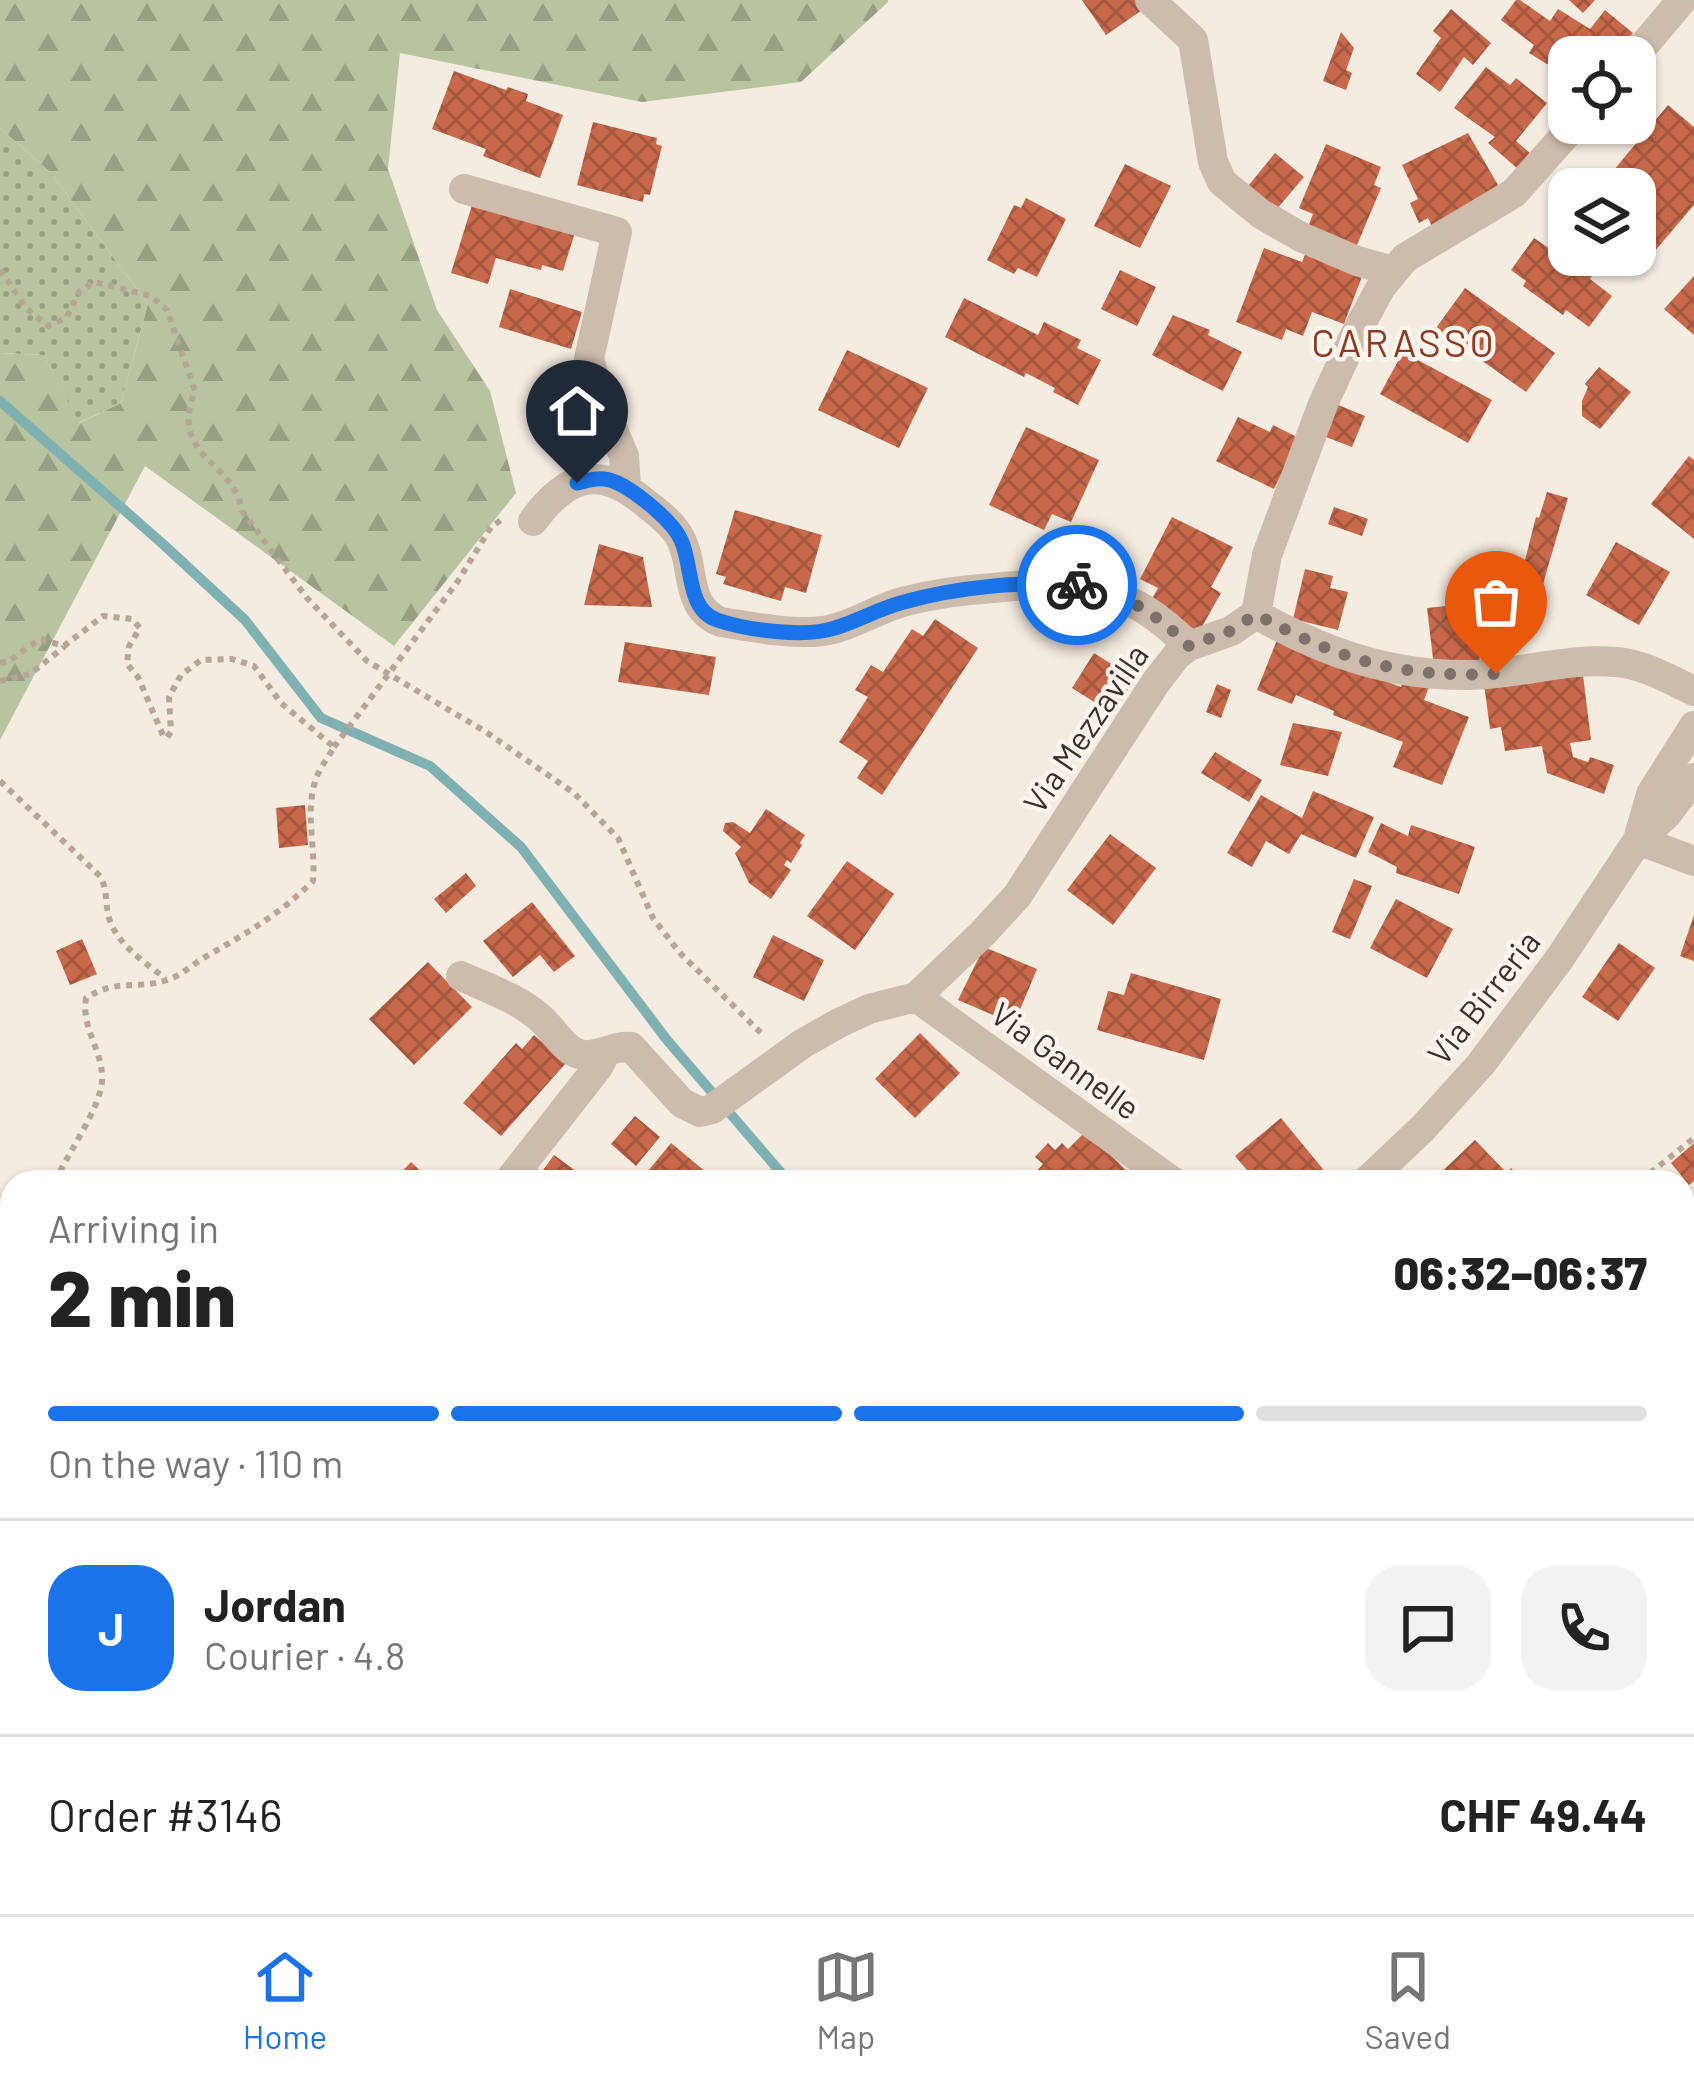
<!DOCTYPE html>
<html lang="en">
<head>
<meta charset="utf-8">
<style>
  :root { --surface:#fff; --page:#f2f2f2; --text:#222; --muted:#767676; --line:#e0e0e0; --accent:#1a73e8 }
  body { margin:0; font-family:Barlow,sans-serif; background:var(--page); color:var(--text); height:100vh; display:flex; flex-direction:column; font-size:45px; white-space:nowrap }
  * { box-sizing:border-box; margin:0 }
  p { font-size:39px; color:var(--muted) }
  .icon { flex:none; width:66px; height:66px; fill:none; stroke:currentColor; stroke-width:2; stroke-linecap:round; stroke-linejoin:round }
  .map { position:relative; flex:1; overflow:hidden }
  .panel { position:absolute; left:0px; top:1170px; width:1695px; height:744px; display:flex; flex-direction:column; background:var(--surface); border-radius:36px 36px 0 0; box-shadow:0 3px 9px #0004 }
  .panel>* { flex:none }
  .fabs { position:absolute; left:1548px; top:36px; display:grid; gap:24px }
  .fabs a { display:grid; place-items:center; width:108px; height:108px; border-radius:24px; background:var(--surface); box-shadow:0 3px 9px #0004; font-size:60px }
  .pin { position:absolute; display:grid; place-items:center; width:102px; height:102px; color:#fff; margin:-123px -51px; border-radius:50% 50% 50% 0; rotate:-45deg; box-shadow:0 0 12px #0007 }
  .pin .icon { rotate:45deg }
  .courier { position:absolute; display:grid; place-items:center; width:120px; height:120px; margin:-60px; border:9px solid #1a73e8; border-radius:50%; background:#fff; color:#222; box-shadow:0 3px 15px #0007 }
  .headline em { font-style:normal; font-weight:800 }
  .headline div { display:flex; flex-direction:column-reverse }
  .headline { display:flex; align-items:center; justify-content:space-between; height:204px; padding:0 48px }
  h1 { font-size:78px; font-weight:800; line-height:90px }
  .bar { display:grid; grid-template-columns:repeat(4,1fr); gap:18px 12px; align-content:center; height:144px; padding:0 48px }
  .bar i { height:15px; border-radius:9px; background:var(--line) }
  .bar .selected { background:var(--accent) }
  .bar p { grid-column:span 4 }
  .line { display:flex; align-items:center; gap:30px; padding:0 48px; border-top:3px solid var(--line) }
  .line div { flex:1 }
  .round { display:grid; place-items:center; flex:none; width:126px; height:126px; border-radius:36px; background:var(--page) }
  .menu { display:flex; justify-content:space-around; align-items:center; height:168px; border-top:3px solid var(--line); background:var(--surface); font-size:33px; color:var(--muted) }
  .menu a { display:grid; justify-items:center; gap:6px }
  .menu .selected { color:var(--accent) }
  .map>svg:first-child { display:block }
</style>
</head>
<body>
<div class="map">
<svg width="1694" height="1914" viewBox="0 0 1694 1914">
  <defs>
    <pattern id="grass-dots" width="8" height="8" patternUnits="userSpaceOnUse" patternTransform="scale(3)"><rect width="8" height="8" fill="#b8c4a0"/><path d="M2 2h.1M6 6h.1" fill="none" stroke="#97a083" stroke-width="1.8" stroke-linecap="round"/></pattern>
    <pattern id="forest-firs" width="22" height="20" patternUnits="userSpaceOnUse" patternTransform="scale(3)"><rect width="22" height="20" fill="#b8c4a0"/><path d="M5 1l3.5 6h-7zM16 11l3.5 6h-7z" fill="#97a083"/></pattern>
    <pattern id="building-cross-hatch" width="8" height="8" patternUnits="userSpaceOnUse" patternTransform="scale(3)"><rect width="8" height="8" fill="#c8694b"/><path d="M0 0l8 8M0 8l8-8" fill="none" stroke="#a4573f"/></pattern>
  </defs>
  <rect width="100%" height="100%" fill="#f4ebe1"/>
  <path fill="url(#grass-dots)" d="M0 128 50 172 148 304 121 403 78 423 44 355 0 353Z"/>
  <path fill="url(#forest-firs)" d="M0 0H888V2L801 82 642 102 400 53 388 169 437 310 490 391 516 493 394 646 145 466 0 740V353L44 355 79 423 121 403 148 304 50 172 0 128Z"/>
  <g fill="none" stroke-linecap="round" stroke-linejoin="round">
    <path stroke="#7fb0b2" stroke-width="10" d="M0 401 164 545 245 620 321 718 430 766 521 847 667 1040 789 1182"/>
  </g>
  <path fill="url(#building-cross-hatch)" d="M1082 0H1144L1148 6 1106 35Z
    M1516 0H1520L1550 21 1558 9 1590 29 1605 10 1633 33 1613 57H1590L1568 39 1550 66 1529 53 1534 45 1501 20Z
    M1569 0H1595L1583 13Z
    M1451 9 1491 43 1473 65 1464 57 1440 92 1416 74 1441 38 1433 31Z
    M1341 32 1354 48 1346 70 1352 73 1346 90 1323 81Z
    M1486 67 1510 85 1516 78 1547 103 1516 141 1531 154 1518 169 1488 143 1495 137 1454 108Z
    M454 71 506 90 508 87 528 94 526 101 563 115 540 178 483 156 486 149 432 129Z
    M1668 105 1694 127V205L1654 252 1635 236V189H1598Z
    M593 122 657 138 656 144 662 146 650 195 644 194 643 202 577 185Z
    M1468 133 1502 192 1434 231 1428 218 1419 223 1410 203 1418 199 1402 165Z
    M1326 144 1381 167 1374 185 1381 188 1352 257 1304 237 1313 214 1299 208Z
    M1275 153 1304 177 1271 216 1244 191Z
    M1125 164 1171 186 1140 248 1094 226Z
    M1026 198 1066 219 1037 277 1018 268 1014 274 987 260 1014 205 1021 208Z
    M472 205 576 229 563 271 542 265 541 270 496 258 488 284 451 273Z
    M1534 238 1550 249 1554 244 1594 273 1590 279 1612 296 1589 327 1566 310 1563 315 1523 286 1526 281 1511 270Z
    M1309 245 1366 266 1344 324 1312 312 1303 336 1286 329 1282 340 1236 322 1264 248 1302 262Z
    M1120 270 1156 287 1137 326 1101 309Z
    M1694 276V335L1664 309Z
    M1465 288 1555 353 1526 392 1436 328Z
    M510 289 582 312 571 349 499 327Z
    M964 298 1038 335 1044 322 1081 340 1077 348 1101 360 1078 405 1053 392 1055 388 1026 373 1024 377 945 337Z
    M1173 315 1210 330 1208 335 1242 352 1223 391 1152 355Z
    M847 350 928 388 899 448 818 410Z
    M1403 352 1492 400 1468 443 1380 394Z
    M1599 367 1631 392 1600 429 1582 416V401L1588 387 1585 384Z
    M1331 402 1365 416 1352 447 1318 434Z
    M1238 417 1270 432 1273 425 1299 438 1274 489 1216 461Z
    M1026 427 1099 460 1071 522 1052 514 1044 530 989 505Z
    M1689 456 1694 460V539L1651 504Z
    M1547 492 1568 498 1534 615 1502 605 1514 569 1522 572 1536 517 1539 518Z
    M1334 507 1368 519 1362 536 1328 524Z
    M735 510 822 535 806 593 785 587 781 601 723 584 726 577 716 574Z
    M1172 517 1233 547 1211 587 1221 593 1199 632 1149 604 1158 588 1140 579Z
    M1616 542 1670 572 1639 625 1586 595Z
    M599 544 643 557 652 607 584 605Z
    M1305 569 1333 576 1330 588 1348 592 1338 630 1293 619Z
    M1484 602 1488 640 1477 641 1480 662 1434 667 1427 608Z
    M935 619 978 648 882 795 857 778 868 761 839 742 868 697 855 690 871 665 883 672 912 629 923 636Z
    M1277 640 1401 687 1404 678 1429 687 1424 700 1469 717 1442 785 1393 767 1403 742 1333 715 1334 711 1296 695 1292 704 1257 690Z
    M625 642 716 657 709 695 618 682Z
    M1094 653 1135 679 1113 714 1072 688Z
    M1583 675 1591 740 1570 743 1573 757 1588 762 1590 757 1614 765 1604 794 1547 773 1542 746 1505 751 1501 727 1490 729 1484 684Z
    M1217 684 1231 690 1221 718 1206 712Z
    M1293 723 1342 732 1328 776 1280 765Z
    M1215 752 1262 780 1249 802 1201 773Z
    M1313 791 1374 817 1356 858 1301 834 1289 854 1266 841 1252 867 1227 853 1261 795 1302 818Z
    M305 805 308 845 279 848 276 808Z
    M766 809 805 835 800 843 802 845 791 863 787 860 784 865 791 870 771 899 749 883 735 853 741 847 723 831 725 823 733 822 750 833Z
    M1381 823 1408 836 1411 825 1475 847 1459 894 1396 873 1397 867 1368 852Z
    M1110 834 1156 868 1113 925 1067 890Z
    M847 861 894 894 855 950 807 916Z
    M466 873 476 886 446 913 434 899Z
    M1354 879 1372 886 1350 939 1332 932Z
    M1396 899 1453 929 1427 978 1370 948Z
    M532 902 575 956 554 972 540 955 513 977 483 941Z
    M1694 915V961L1680 956Z
    M773 935 824 960 804 1001 753 977Z
    M82 939 97 974 70 985 56 951Z
    M1619 943 1655 968 1618 1021 1582 997Z
    M984 947 1037 969 1014 1024 958 1000Z
    M428 962 472 1007 414 1065 369 1019Z
    M1131 973 1221 999 1204 1060 1097 1030 1108 991 1124 995Z
    M920 1033 960 1073 915 1118 875 1079Z
    M534 1035 566 1063 501 1136 463 1103 516 1043 522 1049Z
    M635 1116 660 1137 636 1166 611 1144Z
    M1281 1118 1323 1169 1308 1182H1257L1235 1156Z
    M1086 1131 1127 1171 1116 1182H1027L1043 1164 1035 1157 1048 1143 1055 1150 1062 1143 1068 1149Z
    M1475 1140 1507 1173 1511 1168 1525 1182H1431Z
    M671 1143 718 1182H639Z
    M1694 1143V1181L1689 1185 1671 1163Z
    M554 1155 580 1174 574 1182H527L537 1169 541 1173Z
    M411 1162 432 1182H401L397 1177Z
    M1685 1199 1694 1203V1287L1683 1282V1204Z
    M12 1307V1403L0 1417V1321Z
    M0 1568 12 1587V1591L0 1599Z
    M8 1756 12 1763V1825L0 1833V1761Z
    M507 1902H565L574 1914H491Z
    M625 1902H677L660 1914H634Z
    M1131 1902H1183L1195 1914H1136L1128 1905Z"/>
  <g fill="none" stroke-linecap="round" stroke-linejoin="round">
    <path stroke="#b9a596" stroke-width="6" stroke-dasharray="6 6" stroke-linecap="butt" d="M0 270 27 309 48 326 66 318 80 291 94 282 151 296 167 310 195 391C168 457 234 460 242 511L306 597 367 661 486 732 574 793 618 838 653 918 680 953 761 1033
      M0 663 9 661 40 639 64 646 103 616 132 619 140 628 129 646 127 664 138 677 165 740
      M0 681 30 674 64 647
      M334 747 458 581 491 527 501 520
      M0 781 101 877C108 893 105 904 109 918 116 943 145 963 165 978
      M55 1182C67 1154 101 1108 102 1080 103 1049 81 1030 86 998 117 978 137 990 167 980 181 976 194 963 207 956 247 933 280 914 313 881 316 849 305 814 315 782 318 770 328 758 334 747L281 703 254 666 232 659 201 660 181 675 169 697 171 732 165 740
      M1644 1182V1178L1694 1138
      M1683 1341 1694 1350
      M1683 1420 1694 1402
      M1683 1832 1694 1815
      M1630 1914 1637 1902"/>
    <path stroke="#cdbbac" stroke-width="30" d="M1150 0 1193 40 1213 162 1222 182 1261 214 1301 237 1357 261 1393 271
      M1634 57 1682 0
      M464 189 617 232 589 359 600 399 624 456 626 487
      M533 521C566 476 598 464 643 501 655 511 669 520 678 534 697 564 682 607 721 622 754 627 790 635 823 631 850 627 875 610 902 602 932 594 962 590 993 588 1078 579 1126 583 1189 646
      M1256 614C1323 652 1390 676 1468 675 1517 675 1567 657 1616 662 1643 664 1669 679 1694 691
      M1638 840 1651 794 1694 726
      M1638 840 1694 861
      M461 976C487 988 517 998 539 1017 553 1028 564 1052 583 1055 600 1057 614 1045 631 1047L682 1103 700 1112 712 1109 802 1044 839 1023 869 1009 916 997 983 933 1017 896 1156 682 1177 655 1189 646 1231 631 1256 614 1267 555 1323 404 1353 339 1381 287 1405 258 1514 193 1576 123
      M916 997 1173 1182
      M508 1182 598 1067 605 1053
      M1366 1182 1423 1128 1481 1064 1560 958 1638 840 1667 814 1694 778
      M0 1446 12 1438
      M753 1902 754 1914
      M1244 1902 1256 1914
      M5 1914 12 1895
      M419 1914 435 1902
      M1323 1914 1331 1902"/>
    <path stroke="#5c4a42" stroke-width="36" d="M1683 1523 1694 1506
      M1683 1687 1694 1670
      M1437 1914 1445 1902
      M1540 1914 1548 1902"/>
  </g>
  <g fill="none" stroke-linecap="round" stroke-linejoin="round">
    <path stroke="#7c716b" stroke-width="12" stroke-dasharray="0 21.6" d="M1077 585C1121 590 1158 615 1189 646L1231 631 1256 614C1339 660 1400 678 1496 674"/>
    <path stroke="#1a73e8" stroke-width="15" d="M577 483C586 481 594 478 604 479 626 481 672 520 681 540 693 565 686 609 717 620 746 630 805 638 835 628 858 621 880 608 904 602 958 587 1021 581 1077 585"/>
  </g>
  <g text-anchor="middle" dominant-baseline="central" stroke-width="9" stroke-linejoin="round" paint-order="stroke">
    <g font-size="33" fill="#3b302b" stroke="#fbf5ee">
      <text transform="translate(1085 728) rotate(-56)">Via Mezzavilla</text>
      <text transform="translate(1483 997) rotate(-52)">Via Birreria</text>
      <text transform="translate(1066 1060) rotate(36)">Via Gannelle</text>
    </g>
    <g font-size="39" letter-spacing="3" fill="#8c3b22" stroke="#fbf5ee">
      <text x="1404" y="341">CARASSO</text>
    </g>
  </g>
</svg>
<div class="fabs">
<a><svg class="icon" aria-label="locate" viewBox="0 0 24 24"><circle cx="12" cy="12" r="6"/><path d="M12 2v4M12 18v4M2 12h4M18 12h4"/></svg></a>
<a><svg class="icon" aria-label="layers" viewBox="0 0 24 24"><path d="M12 4l9 5-9 5-9-5zM3 14l9 5 9-5"/></svg></a>
</div>
<div class="pin" style="left:1496px;top:674px;background:#ea580c"><svg class="icon" aria-label="bag" viewBox="0 0 24 24"><path d="M5 8h14l-1 12H6zM9 8a3 3 0 0 1 6 0"/></svg></div>
<div class="pin" style="left:577px;top:483px;background:#1f2937"><svg class="icon" aria-label="home" viewBox="0 0 24 24"><path d="M3 11l9-7 9 7M6 9v11h12V9"/></svg></div>
<div class="courier" style="left:1077px;top:585px"><svg class="icon" aria-label="bike" viewBox="0 0 24 24"><circle cx="6" cy="16" r="4"/><circle cx="18" cy="16" r="4"/><path d="M6 16l4-8h5l3 8M10 8l3 8H6M13 5h3"/></svg></div>
<section class="panel">
<div class="headline"><div><h1>2 min</h1><p>Arriving in</p></div><em>06:32–06:37</em></div>
<div class="bar"><i class="selected"></i><i class="selected"></i><i class="selected"></i><i></i><p>On the way · 110 m</p></div>
<div class="line" style="height:216px"><b class="round" style="background:var(--accent);color:#fff">J</b><div><b>Jordan</b><p>Courier · 4.8</p></div><a class="round"><svg class="icon" aria-label="chat" viewBox="0 0 24 24"><path d="M4 5h16v11H9l-5 4z"/></svg></a><a class="round"><svg class="icon" aria-label="phone" viewBox="0 0 24 24"><path d="M5 4h4l2 5-3 2q2 4 5 5l2-3 5 2v4C11 20 4 13 5 4z"/></svg></a></div>
<div class="line" style="height:156px"><div>Order #3146</div><b>CHF 49.44</b></div>
</section>
</div>
<nav class="menu">
<a class="selected"><svg class="icon" aria-label="home" viewBox="0 0 24 24"><path d="M3 11l9-7 9 7M6 9v11h12V9"/></svg>Home</a>
<a><svg class="icon" aria-label="map" viewBox="0 0 24 24"><path d="M3 6l6-2 6 2 6-2v14l-6 2-6-2-6 2zM9 4v14M15 6v14"/></svg>Map</a>
<a><svg class="icon" aria-label="saved" viewBox="0 0 24 24"><path d="M7 4h10v16l-5-4-5 4z"/></svg>Saved</a>
</nav>
</body>
</html>
